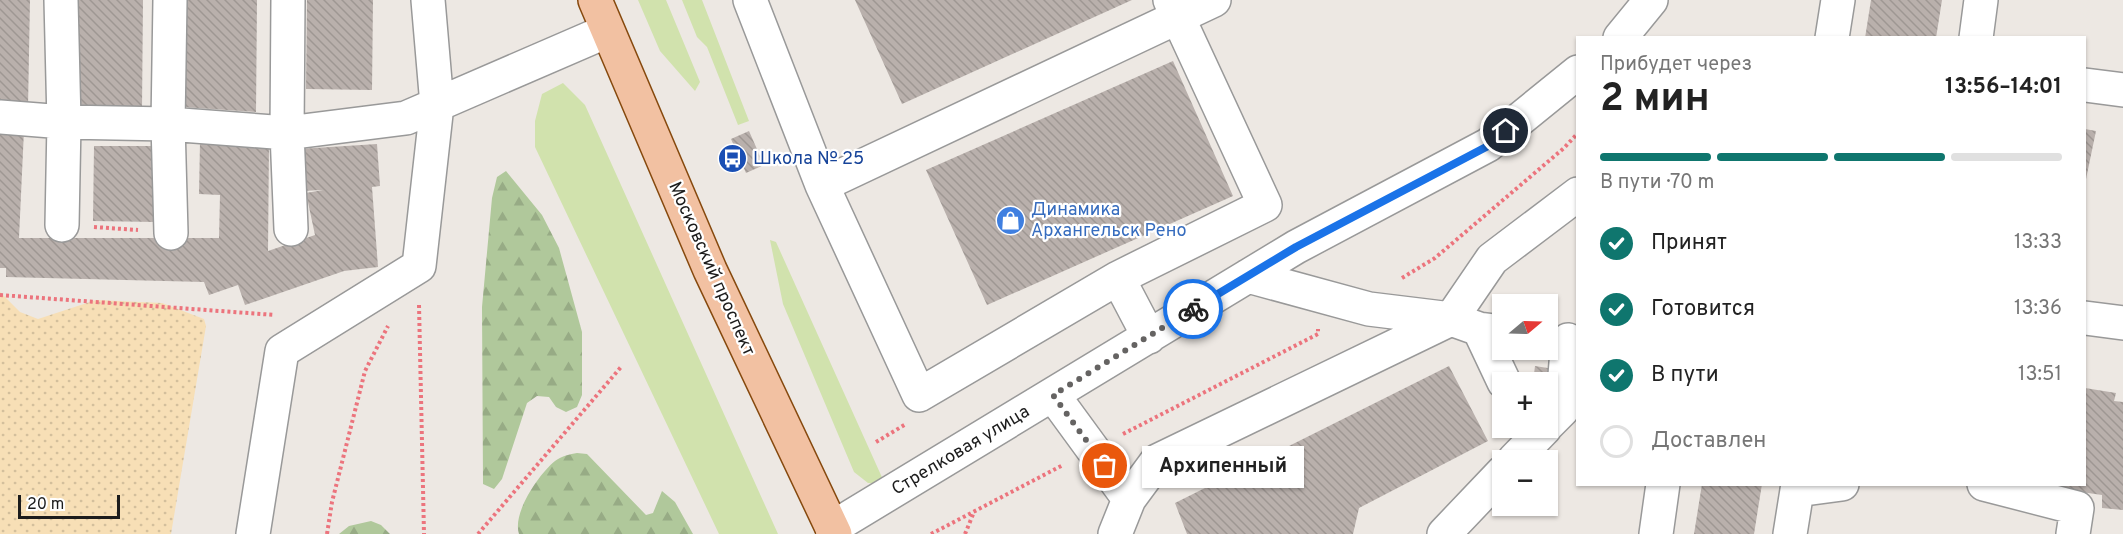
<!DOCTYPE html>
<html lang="ru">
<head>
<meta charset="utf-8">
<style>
  :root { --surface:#fff; --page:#f2f2f2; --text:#222; --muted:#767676; --line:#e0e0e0; --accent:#0f766e }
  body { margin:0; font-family:Overpass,sans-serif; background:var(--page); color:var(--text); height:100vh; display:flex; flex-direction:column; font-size:22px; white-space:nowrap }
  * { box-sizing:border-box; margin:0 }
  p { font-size:20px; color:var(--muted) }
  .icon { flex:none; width:33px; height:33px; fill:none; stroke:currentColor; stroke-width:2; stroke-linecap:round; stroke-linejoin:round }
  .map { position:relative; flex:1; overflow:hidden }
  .panel { position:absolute; left:1576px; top:36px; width:510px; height:450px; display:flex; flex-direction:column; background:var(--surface); border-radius:0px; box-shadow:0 2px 4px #0004 }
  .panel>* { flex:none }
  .needle { width:39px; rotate:71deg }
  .fabs { position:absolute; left:1492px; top:294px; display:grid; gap:12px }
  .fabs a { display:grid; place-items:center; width:66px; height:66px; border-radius:0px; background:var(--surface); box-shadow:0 2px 4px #0004; font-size:30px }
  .scale { position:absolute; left:18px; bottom:15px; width:102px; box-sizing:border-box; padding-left:6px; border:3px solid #1c1c1c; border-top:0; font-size:16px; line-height:21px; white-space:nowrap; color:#1c1c1c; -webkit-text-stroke:4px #fff; paint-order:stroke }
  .pin { position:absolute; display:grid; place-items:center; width:51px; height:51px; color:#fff; margin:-26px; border:3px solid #fff; border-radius:50%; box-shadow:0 2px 6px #0007 }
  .courier { position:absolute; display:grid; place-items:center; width:60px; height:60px; margin:-30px; border:4px solid #1a73e8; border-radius:50%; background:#fff; color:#222; box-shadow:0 2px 8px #0007 }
  .bubble { position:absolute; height:42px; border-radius:0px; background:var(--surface); box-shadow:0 2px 4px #0004; font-size:20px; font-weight:700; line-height:42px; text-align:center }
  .head em { font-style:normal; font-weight:700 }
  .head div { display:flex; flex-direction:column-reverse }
  .head { display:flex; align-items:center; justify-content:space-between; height:102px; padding:0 24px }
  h1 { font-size:39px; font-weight:700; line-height:45px }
  .bar { display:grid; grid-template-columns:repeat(4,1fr); gap:9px 6px; align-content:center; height:72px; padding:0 24px }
  .bar i { height:8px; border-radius:4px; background:var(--line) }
  .bar .current { background:var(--accent) }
  .bar p { grid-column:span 4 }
  ol { padding:0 24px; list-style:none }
  li { display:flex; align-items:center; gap:18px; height:66px }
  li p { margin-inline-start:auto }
  li .icon { padding:6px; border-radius:50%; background:var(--accent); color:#fff; stroke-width:4 }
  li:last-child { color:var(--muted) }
  li i { width:33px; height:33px; border:3px solid var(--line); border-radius:50% }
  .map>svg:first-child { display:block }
</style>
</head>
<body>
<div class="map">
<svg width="2123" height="534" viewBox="0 0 2123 534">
  <defs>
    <pattern id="forest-firs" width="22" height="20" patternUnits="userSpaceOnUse" patternTransform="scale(1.5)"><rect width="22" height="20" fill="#b0c89b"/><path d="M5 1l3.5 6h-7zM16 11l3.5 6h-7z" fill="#97ab85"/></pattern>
    <pattern id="sand-dots" width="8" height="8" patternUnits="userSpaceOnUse" patternTransform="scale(1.5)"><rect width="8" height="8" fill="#f7dfb6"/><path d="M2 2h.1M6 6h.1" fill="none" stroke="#d3bf9c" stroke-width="1.8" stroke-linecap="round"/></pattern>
    <pattern id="building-back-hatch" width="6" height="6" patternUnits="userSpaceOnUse" patternTransform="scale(1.5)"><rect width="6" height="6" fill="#b9b0ac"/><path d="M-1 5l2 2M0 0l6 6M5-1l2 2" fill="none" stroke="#9e9793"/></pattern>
  </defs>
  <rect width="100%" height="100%" fill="#ede8e3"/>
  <path fill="#d1e2ad" d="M638 0H666L700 82 695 91 660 51Z
    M682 0H702L749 121 738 125 707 47 697 37Z
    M563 83 585 105 778 534H719L535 147V121L542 94Z
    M770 240 776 242 885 484 868 483 854 472 783 304Z"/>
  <path fill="url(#forest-firs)" d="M506 171 542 215 559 248 582 332V395L577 407 566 412 556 407 549 397 537 396 527 403 502 479 494 489 483 484 482 307 492 198 497 177Z
    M577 453 587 454 646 515 653 513 662 491 675 502 693 534H519C512 513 539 474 555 461 562 456 570 454 577 453Z
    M371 521 381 525 390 534H339L349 526Z"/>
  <path fill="url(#sand-dots)" d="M0 292 20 312 38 319 96 300 162 303 204 319 206 326 171 534H0Z"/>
  <path fill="url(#building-back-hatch)" d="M0 0H30L28 107 0 103Z
    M78 0H143L142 109 80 113Z
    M184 0H257L256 112 183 107Z
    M307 0H373L372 90 306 89Z
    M855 0H1132L902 104Z
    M1871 0H1942L1936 38H1865Z
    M1173 61 1233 196 987 305 926 170Z
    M2085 129 2096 131 2086 179H2085Z
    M24 130 19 238H219L220 195 199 194 200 142 269 143 268 251 315 235 306 193 323 190 302 191 299 149 377 144 380 186 372 187 378 267 344 271 245 305 238 285 209 295 204 282 6 277V268H0V133Z
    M749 131 764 165 746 173 731 139Z
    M94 146H155V222L93 221Z
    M1449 366 1488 441 1359 508 1353 534H1187L1175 503Z
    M1535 366 1554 369 1548 382H1533Z
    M2085 388 2116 393 2114 401 2123 402V510L2102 508V495L2046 487V484H2085Z
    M1702 484H1762L1754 534H1694Z"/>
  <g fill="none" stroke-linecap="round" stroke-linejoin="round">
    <defs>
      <path id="minor" d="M61 0 64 122 62 225
        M170 0 168 124 171 233
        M288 0 287 133 291 229
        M750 0 822 185 919 395 1118 278 1149 337
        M1620 38 1651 0
        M1832 38 1838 0
        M1976 38 1981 0
        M2085 85 2123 90
        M0 117 64 122 168 124 287 133 406 118 607 31
        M822 185 1214 0
        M1248 276 1369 309 1451 319 1479 329 1503 332
        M1118 278 1265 205 1170 0
        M2085 318 2123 323
        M1479 329 1504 382
        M1053 395 1129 499
        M1548 424 1562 410 1568 340
        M1514 460 1545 428
        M1984 484 2077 508 2073 534
        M1797 490 1842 484
        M832 528 1296 247 1488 145 1578 72
        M253 534 282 351 419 266 437 105 428 0
        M1115 534 1129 499 1157 461 1451 319 1492 259 1578 194
        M1444 534 1503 472
        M1656 534 1663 484
        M1790 534 1798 484"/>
      <path id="major" d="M595 0 710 270 835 534"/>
    </defs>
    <use href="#minor" stroke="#999" stroke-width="36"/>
    <use href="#major" stroke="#86490e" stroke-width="36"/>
    <path stroke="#ec747d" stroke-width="4" stroke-dasharray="3 3" stroke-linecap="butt" d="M94 227 138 230
      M1402 278 1435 258 1564 148 1578 133
      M0 295 275 315
      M419 305 424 534
      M1123 434 1318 334V329
      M876 442 906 424
      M327 534 332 502 365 371 388 326
      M478 534 621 367
      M931 534 1063 465
      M965 534 974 512"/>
    <use href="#minor" stroke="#fff" stroke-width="33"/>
    <use href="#major" stroke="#f2c1a2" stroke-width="33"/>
  </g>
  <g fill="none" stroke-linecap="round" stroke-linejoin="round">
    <path stroke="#656362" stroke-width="6" stroke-dasharray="0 10.8" d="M1105 466 1053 395 1193 309"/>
    <path stroke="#1a73e8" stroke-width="8" d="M1193 309 1296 247 1488 146 1506 131"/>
  </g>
  <defs>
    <symbol id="bus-disc" viewBox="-11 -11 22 22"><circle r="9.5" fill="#1a4fb4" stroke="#fff"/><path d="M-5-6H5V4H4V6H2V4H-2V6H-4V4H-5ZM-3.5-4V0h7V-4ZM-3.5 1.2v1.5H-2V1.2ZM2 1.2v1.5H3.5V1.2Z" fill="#fff"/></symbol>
    <symbol id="shop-disc" viewBox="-11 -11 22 22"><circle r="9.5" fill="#3f7fe0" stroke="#fff"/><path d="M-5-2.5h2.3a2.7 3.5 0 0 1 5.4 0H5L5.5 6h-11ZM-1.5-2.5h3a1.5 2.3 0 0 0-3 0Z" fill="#fff"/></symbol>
  </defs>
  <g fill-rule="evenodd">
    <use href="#bus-disc" x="716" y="142" width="33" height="33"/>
    <use href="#shop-disc" x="994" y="204" width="33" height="33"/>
  </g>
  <g text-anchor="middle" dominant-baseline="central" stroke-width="4.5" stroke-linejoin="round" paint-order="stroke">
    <g font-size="18" fill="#164399" stroke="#fff" text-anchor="start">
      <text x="753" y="159">Школа № 25</text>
    </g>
    <g font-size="18" fill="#366cbe" stroke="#fff" text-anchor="start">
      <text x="1031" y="210">Динамика<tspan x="1031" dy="21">Архангельск Рено</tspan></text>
    </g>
    <g font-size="18" fill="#1c1c1c" stroke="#fff">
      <text transform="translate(711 269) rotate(66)">Московский проспект</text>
      <text transform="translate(961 451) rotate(-31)">Стрелковая улица</text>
    </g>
  </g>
</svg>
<div class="fabs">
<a><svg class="needle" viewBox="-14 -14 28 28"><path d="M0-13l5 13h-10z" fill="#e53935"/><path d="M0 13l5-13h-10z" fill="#767676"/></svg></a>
<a>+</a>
<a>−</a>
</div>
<div class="scale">20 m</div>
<div class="pin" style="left:1105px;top:466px;background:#ea580c"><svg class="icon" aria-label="bag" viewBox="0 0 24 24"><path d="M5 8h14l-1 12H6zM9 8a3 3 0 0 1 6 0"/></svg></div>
<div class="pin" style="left:1506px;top:131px;background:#1f2937"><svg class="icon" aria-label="home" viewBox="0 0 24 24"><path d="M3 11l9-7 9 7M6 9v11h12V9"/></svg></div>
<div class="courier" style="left:1193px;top:309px"><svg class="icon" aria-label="bike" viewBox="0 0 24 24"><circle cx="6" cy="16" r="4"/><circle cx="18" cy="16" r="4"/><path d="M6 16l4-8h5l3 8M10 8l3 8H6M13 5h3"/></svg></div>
<div class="bubble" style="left:1142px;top:446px;width:162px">Архипенный</div>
<section class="panel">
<div class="head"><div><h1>2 мин</h1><p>Прибудет через</p></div><em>13:56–14:01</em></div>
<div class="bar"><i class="current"></i><i class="current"></i><i class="current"></i><i></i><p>В пути · 70 m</p></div>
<ol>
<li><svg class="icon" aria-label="check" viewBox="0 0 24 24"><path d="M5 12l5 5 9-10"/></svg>Принят<p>13:33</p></li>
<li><svg class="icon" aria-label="check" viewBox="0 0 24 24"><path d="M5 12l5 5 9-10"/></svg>Готовится<p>13:36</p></li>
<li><svg class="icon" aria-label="check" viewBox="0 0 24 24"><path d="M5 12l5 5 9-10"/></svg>В пути<p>13:51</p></li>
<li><i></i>Доставлен</li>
</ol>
</section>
</div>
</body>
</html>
